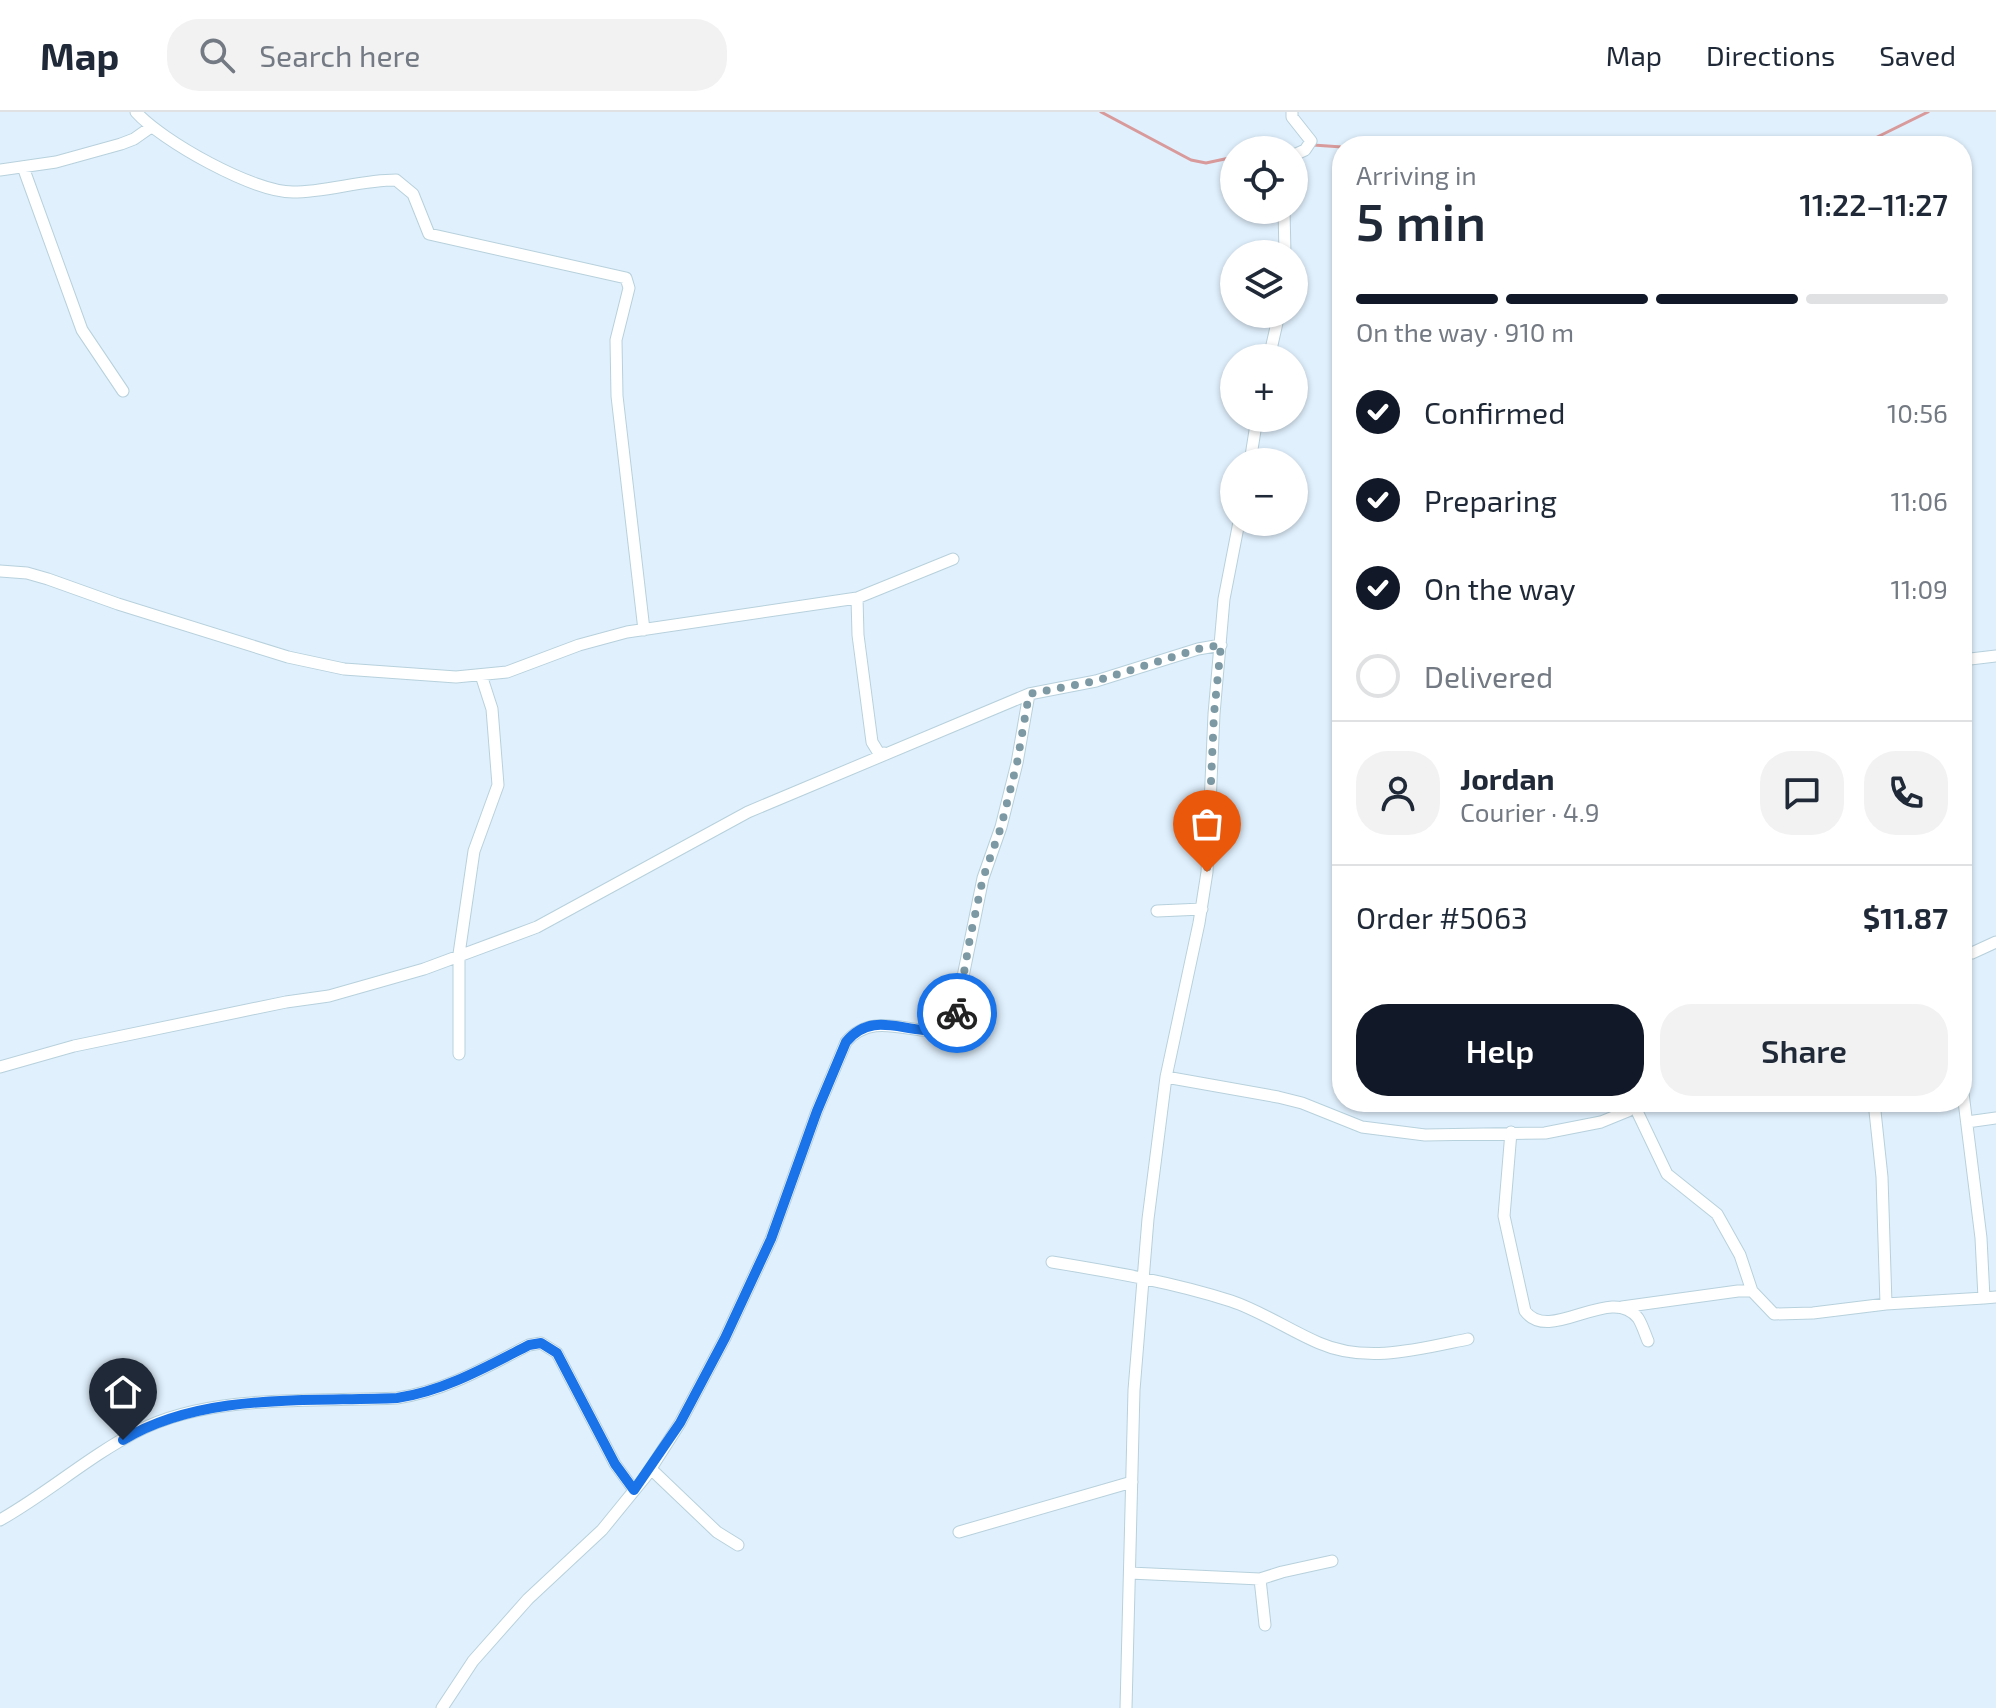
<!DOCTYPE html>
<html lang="en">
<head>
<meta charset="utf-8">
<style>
  :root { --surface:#fff; --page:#f2f2f3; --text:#1f2937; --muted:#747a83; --line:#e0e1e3; --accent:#111827 }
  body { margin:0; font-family:"Exo 2",sans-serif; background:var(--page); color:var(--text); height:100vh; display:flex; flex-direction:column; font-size:30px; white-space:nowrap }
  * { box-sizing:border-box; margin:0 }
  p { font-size:26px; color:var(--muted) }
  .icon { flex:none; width:44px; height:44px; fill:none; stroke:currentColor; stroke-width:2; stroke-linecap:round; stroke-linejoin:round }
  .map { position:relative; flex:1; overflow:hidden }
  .panel { position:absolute; left:1332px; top:24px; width:640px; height:976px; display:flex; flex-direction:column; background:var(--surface); border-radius:32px; box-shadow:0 2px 6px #0004 }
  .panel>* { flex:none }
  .controls { position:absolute; left:1220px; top:24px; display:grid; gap:16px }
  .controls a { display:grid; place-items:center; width:88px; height:88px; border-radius:50%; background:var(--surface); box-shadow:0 2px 6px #0004; font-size:40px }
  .pin { position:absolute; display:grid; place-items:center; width:68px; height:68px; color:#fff; margin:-82px -34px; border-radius:50% 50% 50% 0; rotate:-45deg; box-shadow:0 0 8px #0007 }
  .pin .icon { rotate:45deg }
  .courier { position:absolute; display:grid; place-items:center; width:80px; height:80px; margin:-40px; border:6px solid #1a73e8; border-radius:50%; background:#fff; color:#222; box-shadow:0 2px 10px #0007 }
  .head em { font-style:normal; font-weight:600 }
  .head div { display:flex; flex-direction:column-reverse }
  .head { display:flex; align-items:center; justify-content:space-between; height:136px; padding:0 24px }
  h1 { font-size:52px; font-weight:600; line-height:60px }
  .bar { display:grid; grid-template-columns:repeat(4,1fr); gap:12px 8px; align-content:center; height:96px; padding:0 24px }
  .bar i { height:10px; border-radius:6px; background:var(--line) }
  .bar .on { background:var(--accent) }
  .bar p { grid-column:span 4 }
  .line { display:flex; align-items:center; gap:20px; padding:0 24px; border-top:2px solid var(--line) }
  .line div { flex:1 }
  .round { display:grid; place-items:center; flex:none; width:84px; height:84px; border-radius:32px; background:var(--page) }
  ol { padding:0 24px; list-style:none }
  li { display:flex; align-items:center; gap:24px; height:88px }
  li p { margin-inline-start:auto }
  li .icon { padding:8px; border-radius:50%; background:var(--accent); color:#fff; stroke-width:4 }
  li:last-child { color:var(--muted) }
  li i { width:44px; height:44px; border:4px solid var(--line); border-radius:50% }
  .action { display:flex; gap:16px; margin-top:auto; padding:16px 24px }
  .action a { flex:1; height:92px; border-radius:32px; background:var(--accent); color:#fff; font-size:32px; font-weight:600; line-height:92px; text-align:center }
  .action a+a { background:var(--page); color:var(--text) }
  header { display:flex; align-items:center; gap:48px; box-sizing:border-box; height:112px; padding:0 40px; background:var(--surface); border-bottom:2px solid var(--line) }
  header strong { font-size:38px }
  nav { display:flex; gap:44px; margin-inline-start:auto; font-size:28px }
  .search { width:560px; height:72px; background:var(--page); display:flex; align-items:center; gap:20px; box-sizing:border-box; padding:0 28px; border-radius:32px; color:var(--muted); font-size:30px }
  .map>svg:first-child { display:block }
</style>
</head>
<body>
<header>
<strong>Map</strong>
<div class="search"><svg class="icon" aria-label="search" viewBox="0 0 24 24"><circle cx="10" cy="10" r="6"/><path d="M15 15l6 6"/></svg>Search here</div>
<nav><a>Map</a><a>Directions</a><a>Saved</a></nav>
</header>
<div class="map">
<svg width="1996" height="1596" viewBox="0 0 1996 1596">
  <rect width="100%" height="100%" fill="#e0f0fd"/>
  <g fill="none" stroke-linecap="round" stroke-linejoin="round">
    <path stroke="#d89a9b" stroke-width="3" d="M1101 0 1191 48 1206 51 1234 45
      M1313 33 1342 35
      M1859 34 1928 0
      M1270 38 1285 34"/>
    <defs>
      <path id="street" d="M136 0C162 29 253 80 293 80 327 80 361 68 396 68L413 82 429 122 626 166 629 176 616 228 617 284 644 518
        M1292 0V5L1311 29 1305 38 1294 43
        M1882 31V34
        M23 55 82 218 123 279
        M0 58 56 50 121 32 134 27 151 15
        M1284 98 1285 142
        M1269 246 1279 202
        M1250 350 1257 306
        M0 459 27 461 48 467 118 492 288 545 344 557 456 565 507 560 579 533 627 520 857 486 858 523 872 630 880 643 884 641
        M857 486 953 447
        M1962 548 1996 544
        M1962 793 1965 838
        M1157 799 1202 797
        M1962 839 1972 841 1996 830
        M459 942V842L474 739 498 673 492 597 481 563
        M0 955 74 934 286 890 329 884 424 857 537 815 748 700 1029 582 1096 569 1198 537 1221 533
        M1166 965 1278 985 1302 991 1362 1015 1425 1023 1545 1021 1601 1010 1628 999 1634 990
        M1962 973 1981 1126 1984 1186 1996 1185
        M1874 990 1882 1065 1886 1192
        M1634 993 1667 1062 1717 1102 1740 1143 1752 1179 1774 1202 1813 1201 1886 1192 1984 1186
        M1967 1010 1996 1006
        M1511 1020 1504 1104 1525 1199C1550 1233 1611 1171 1638 1206 1642 1212 1645 1222 1648 1229
        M1052 1150C1112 1160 1172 1170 1231 1189 1261 1199 1289 1218 1319 1231 1367 1252 1419 1237 1468 1227
        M1622 1195 1738 1179H1752
        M651 1357 717 1420 738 1433
        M0 1408C48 1381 89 1344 138 1319 210 1281 317 1290 397 1286 445 1279 486 1255 529 1233L541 1231 557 1241 615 1352 634 1378
        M959 1420 1132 1370
        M1130 1461 1260 1467 1282 1460 1332 1449
        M1260 1467 1265 1513
        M442 1596 473 1549 528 1487 602 1418 646 1364 680 1311 725 1226 771 1127 817 999 846 930C879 891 929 937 954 909L983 766 1001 715 1017 651 1029 582
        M1126 1596 1134 1278 1148 1107 1166 965 1199 811 1207 760 1214 602 1224 487 1239 410"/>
    </defs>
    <use href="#street" stroke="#b7d1dc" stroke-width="13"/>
    <use href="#street" stroke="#fff" stroke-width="11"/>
  </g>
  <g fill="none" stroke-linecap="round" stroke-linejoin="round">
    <path stroke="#7d9aa4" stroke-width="8" stroke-dasharray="0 14.4" d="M957 901 970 826 983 766 1001 715 1017 651 1029 582 1096 569 1198 537 1221 533 1214 602 1207 760"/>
    <path stroke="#1a73e8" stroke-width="10" d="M123 1328C202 1280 307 1290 397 1286 444 1279 486 1255 529 1233L541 1231 557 1241 615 1352 634 1378 680 1311 725 1226 771 1127 817 999 846 930C874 896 907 924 943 917L949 914 957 901"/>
  </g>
</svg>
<div class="controls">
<a><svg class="icon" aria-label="locate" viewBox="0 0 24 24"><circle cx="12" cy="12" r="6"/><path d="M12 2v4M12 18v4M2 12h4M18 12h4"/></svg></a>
<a><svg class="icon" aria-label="layers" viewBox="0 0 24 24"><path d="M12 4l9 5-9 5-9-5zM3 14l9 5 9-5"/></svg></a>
<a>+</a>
<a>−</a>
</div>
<div class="pin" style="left:1207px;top:760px;background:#ea580c"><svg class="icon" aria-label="bag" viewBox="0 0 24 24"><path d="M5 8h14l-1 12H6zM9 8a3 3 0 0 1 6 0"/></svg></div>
<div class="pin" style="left:123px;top:1328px;background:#1f2937"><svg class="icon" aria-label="home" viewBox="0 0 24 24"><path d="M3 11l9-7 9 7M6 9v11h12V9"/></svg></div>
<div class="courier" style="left:957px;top:901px"><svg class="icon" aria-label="bike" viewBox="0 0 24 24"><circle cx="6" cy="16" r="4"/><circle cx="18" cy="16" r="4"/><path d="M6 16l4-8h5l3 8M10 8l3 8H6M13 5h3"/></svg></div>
<section class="panel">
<div class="head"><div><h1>5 min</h1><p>Arriving in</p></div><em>11:22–11:27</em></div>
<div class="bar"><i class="on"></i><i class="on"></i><i class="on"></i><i></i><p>On the way · 910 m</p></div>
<ol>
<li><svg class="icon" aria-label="check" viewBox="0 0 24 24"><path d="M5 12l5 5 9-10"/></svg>Confirmed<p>10:56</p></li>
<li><svg class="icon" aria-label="check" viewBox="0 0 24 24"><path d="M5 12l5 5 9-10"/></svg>Preparing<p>11:06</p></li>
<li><svg class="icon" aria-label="check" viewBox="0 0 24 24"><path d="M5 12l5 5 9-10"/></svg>On the way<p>11:09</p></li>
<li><i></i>Delivered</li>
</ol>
<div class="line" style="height:144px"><a class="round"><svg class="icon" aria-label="person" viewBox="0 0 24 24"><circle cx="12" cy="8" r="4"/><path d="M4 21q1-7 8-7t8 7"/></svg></a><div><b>Jordan</b><p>Courier · 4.9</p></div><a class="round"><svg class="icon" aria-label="chat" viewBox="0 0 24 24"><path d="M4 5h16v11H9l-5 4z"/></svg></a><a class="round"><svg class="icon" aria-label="phone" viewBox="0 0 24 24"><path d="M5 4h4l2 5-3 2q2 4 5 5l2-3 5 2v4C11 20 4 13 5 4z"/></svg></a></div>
<div class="line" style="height:104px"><div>Order #5063</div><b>$11.87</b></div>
<div class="action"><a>Help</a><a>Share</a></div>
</section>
</div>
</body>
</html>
